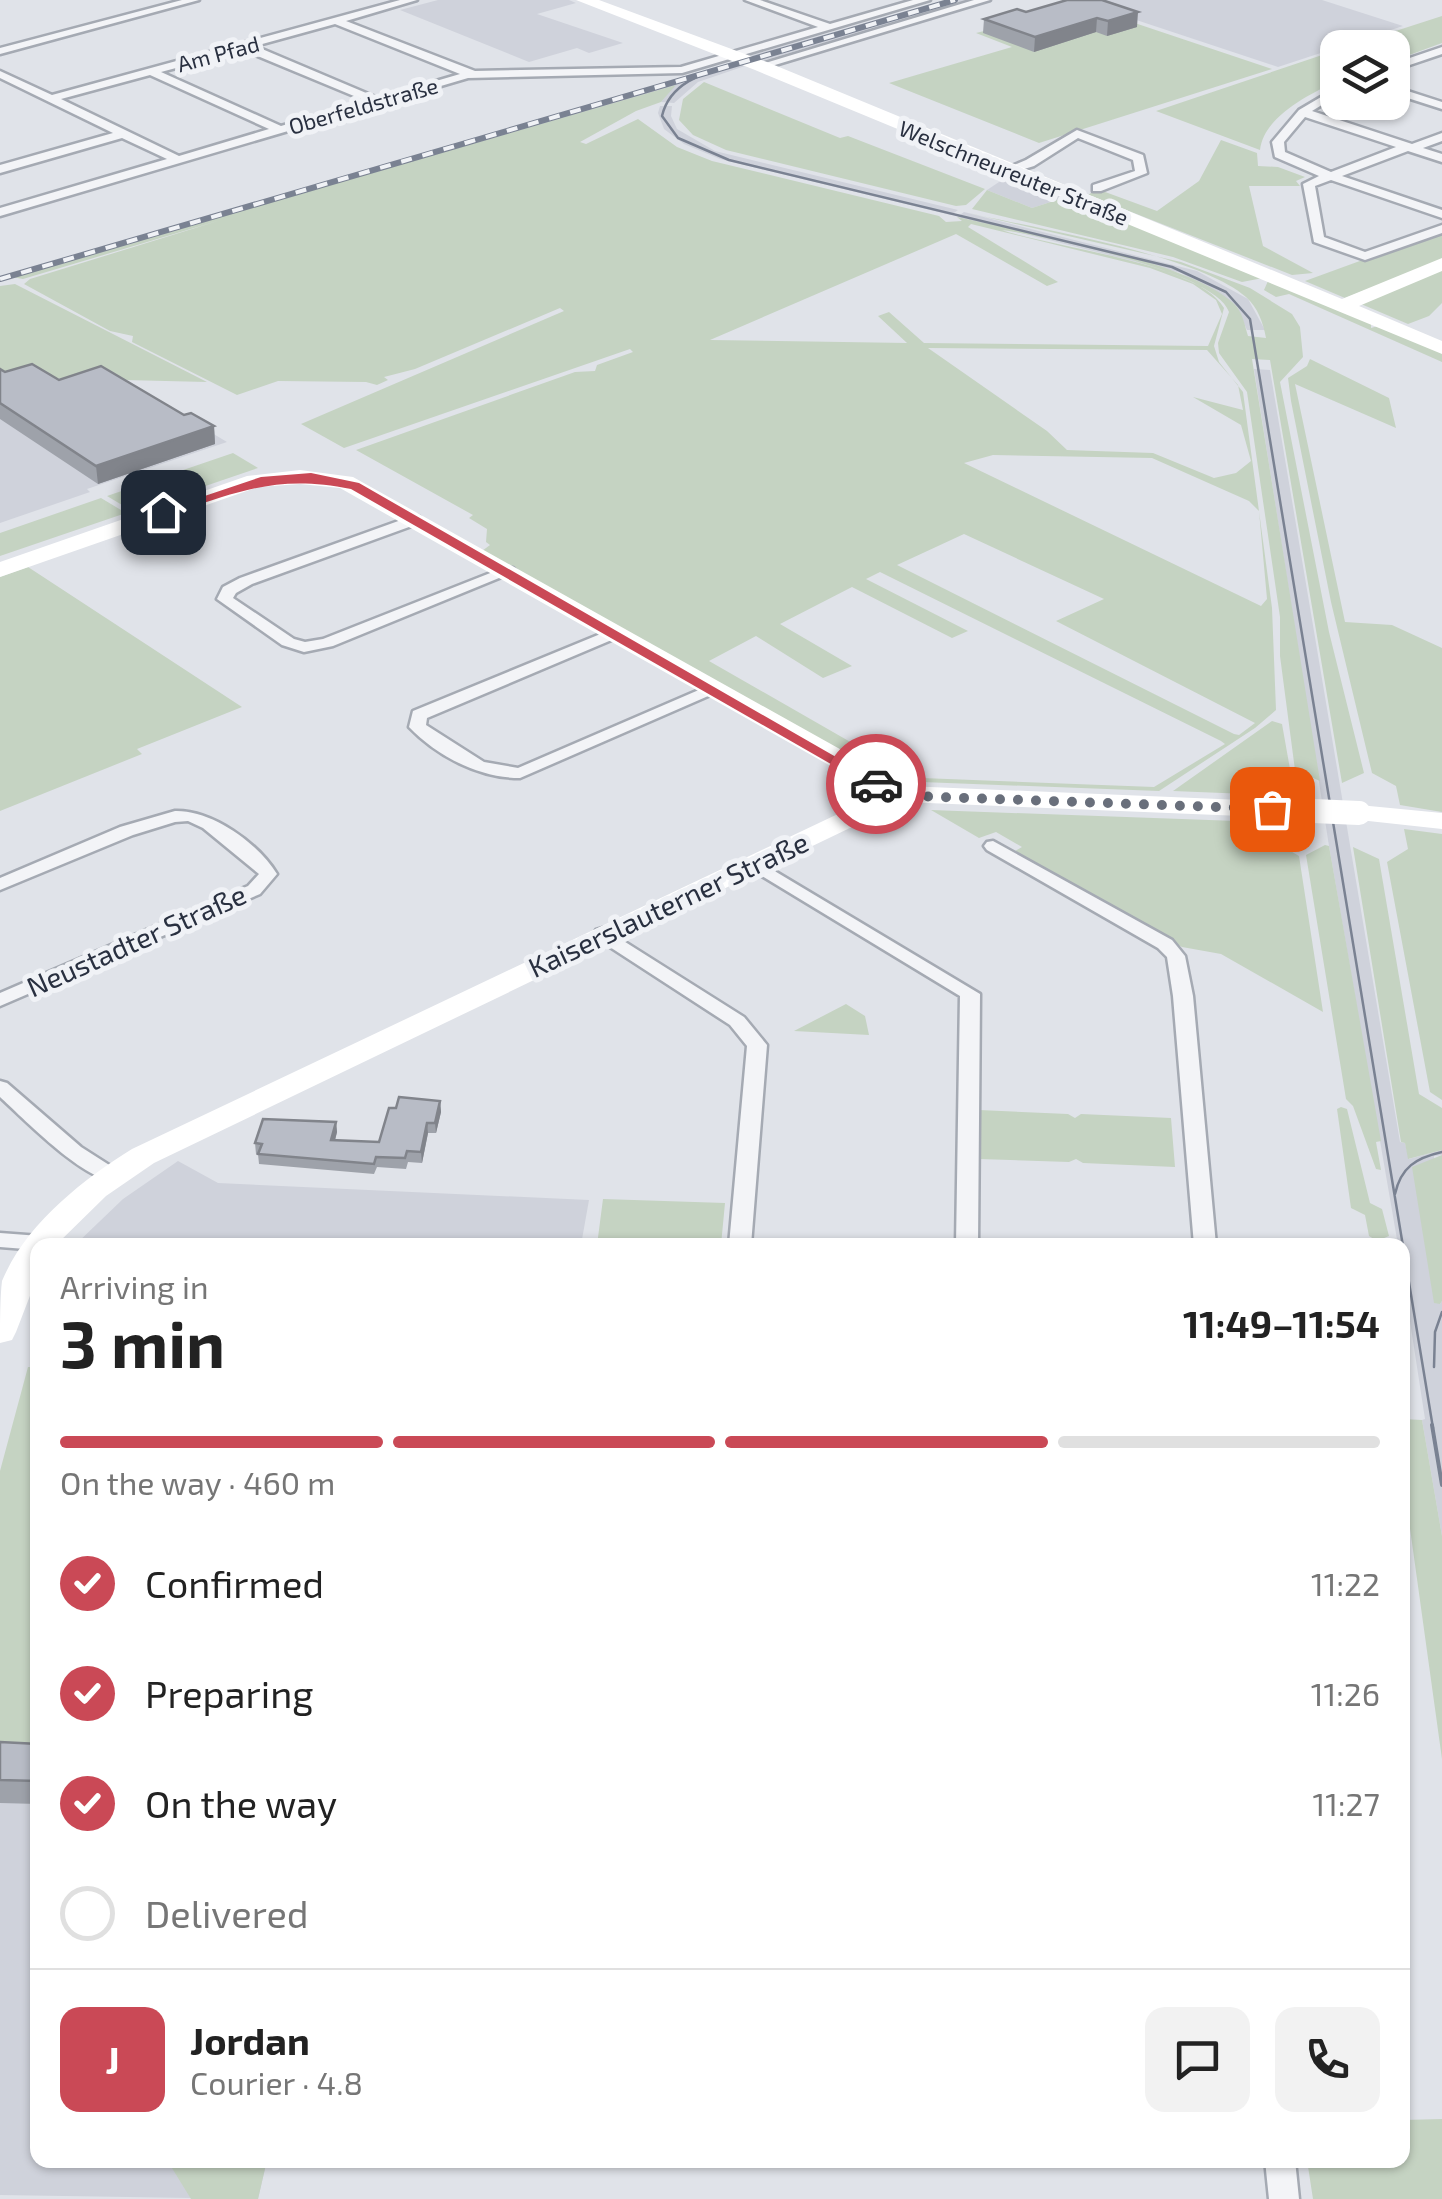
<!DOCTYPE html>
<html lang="en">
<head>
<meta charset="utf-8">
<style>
  :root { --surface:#fff; --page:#f2f2f2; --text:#222; --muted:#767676; --line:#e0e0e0; --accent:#ca4956 }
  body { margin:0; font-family:"Exo 2",sans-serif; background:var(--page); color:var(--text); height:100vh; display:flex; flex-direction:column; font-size:38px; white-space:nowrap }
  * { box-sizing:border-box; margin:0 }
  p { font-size:32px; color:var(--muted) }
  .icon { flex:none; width:55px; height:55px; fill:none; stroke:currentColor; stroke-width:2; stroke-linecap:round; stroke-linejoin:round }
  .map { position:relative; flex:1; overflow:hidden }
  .details { position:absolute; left:30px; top:1238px; width:1380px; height:930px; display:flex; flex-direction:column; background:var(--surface); border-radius:20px; box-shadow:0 2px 8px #0004 }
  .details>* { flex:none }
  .buttons { position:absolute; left:1320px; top:30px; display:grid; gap:20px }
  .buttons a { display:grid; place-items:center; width:90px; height:90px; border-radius:20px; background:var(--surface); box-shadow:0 2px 8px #0004; font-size:50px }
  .pin { position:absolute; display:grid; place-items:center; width:85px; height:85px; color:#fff; margin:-42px; border-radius:20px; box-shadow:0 5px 15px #0006 }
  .courier { position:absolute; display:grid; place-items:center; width:100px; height:100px; margin:-50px; border:8px solid #ca4956; border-radius:50%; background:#fff; color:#222; box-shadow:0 2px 12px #0007 }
  .overview em { font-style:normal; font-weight:700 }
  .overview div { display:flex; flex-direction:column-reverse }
  .overview { display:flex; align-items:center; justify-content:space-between; height:170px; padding:0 30px }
  h1 { font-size:65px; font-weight:700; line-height:75px }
  .bar { display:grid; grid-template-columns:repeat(4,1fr); gap:15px 10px; align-content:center; height:120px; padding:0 30px }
  .bar i { height:12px; border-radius:8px; background:var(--line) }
  .bar .on { background:var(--accent) }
  .bar p { grid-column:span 4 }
  .line { display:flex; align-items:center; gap:25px; padding:0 30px; border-top:2px solid var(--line) }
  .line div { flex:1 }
  .round { display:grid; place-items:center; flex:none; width:105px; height:105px; border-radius:20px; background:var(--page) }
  ol { padding:0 30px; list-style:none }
  li { display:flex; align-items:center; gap:30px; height:110px }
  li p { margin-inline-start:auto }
  li .icon { padding:10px; border-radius:50%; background:var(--accent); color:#fff; stroke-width:4 }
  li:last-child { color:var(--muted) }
  li i { width:55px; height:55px; border:5px solid var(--line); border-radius:50% }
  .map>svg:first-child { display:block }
</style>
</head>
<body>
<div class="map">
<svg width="1442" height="2199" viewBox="0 0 1442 2199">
  <rect width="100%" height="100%" fill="#e0e3e9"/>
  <path fill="#cfd2db" d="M438 0H569L576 3 537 14 623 43 589 53 577 48 529 62 400 10Z
    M945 0H968L762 61 749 56Z
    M1095 0H1322L1403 26 1278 67 1085 3Z
    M735 62 745 66 698 82 674 103 661 102 674 86 12 277 8 275Z
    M660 106H672L671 116 677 129 715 151 958 210 951 215 720 159 684 144 664 129 658 113Z
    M1008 176 1063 198 1032 208 987 190Z
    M964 212 1197 271 1248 299 1265 330H1247L1237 307 1181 273 957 217Z
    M1254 369 1270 370 1400 1142 1405 1143 1409 1159 1442 1150V1155L1434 1156 1440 1304 1442 1301V1536L1422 1420 1425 1419 1403 1276 1402 1245H1398L1329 846Z
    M0 378 122 379 227 442 87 489 90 492 0 523Z
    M178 1161 218 1183 589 1200 581 1245H75L123 1199Z
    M0 1751 37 1752 38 2160H267L258 2199 0 2195Z"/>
  <path fill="#c5d3c2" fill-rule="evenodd" d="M1084 6 1272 69 1039 143 889 83 1012 47 976 33Z
    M1442 16V43L1393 61 1392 48 1346 47Z
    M1337 50V81C1310 94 1264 116 1260 150L1156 111Z
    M704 82 840 138 848 136 985 189 966 205 956 206 726 150 693 135 679 120 683 99Z
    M676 85 661 102 636 111 580 142 586 144 638 119 677 147 712 161 939 216 946 222 962 221 957 217C1021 232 1197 261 1237 307 1243 315 1245 326 1248 336L1266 338C1263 322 1258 308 1246 297 1197 254 1032 228 964 212L1181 262 1250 288 1292 314 1300 327 1303 357 1280 382 1329 632 1364 773 1342 783 1270 360 1252 359 1320 781 1295 770 1280 656V617L1247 392 1219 353 1218 343 1229 312C1216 272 1045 236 1002 230 1053 248 1198 262 1224 308L1214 346 1219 362 1243 392 1272 608 1276 710 1255 728 1159 791 896 781 482 551 490 545 486 542 487 529 469 518 473 515 356 450 575 372 595 371 597 365 633 352 630 349 344 448 301 424 564 311 560 308 415 369 384 377 388 380 377 385 366 382 278 381 237 395 132 342 133 336 110 331 24 284 30 279 221 220 23 279 12 277ZM971 224 1150 268 1193 284 1216 300 1222 314 1208 346 924 343 889 312 878 316 907 343 710 340 956 234 1047 286 1058 282 968 227ZM928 348 1207 350 1238 385 1243 410 1193 397 1241 425 1251 461 1236 473 1214 478 1153 453 1067 450 1047 431ZM993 455 1152 458 1249 501 1259 511 1267 599 1261 606 964 463ZM964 534 1104 599 1056 621 1255 723 1239 735 1234 734 897 565ZM880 572 1221 741 1225 744 1154 787 922 778 894 767 709 661 756 636 823 678 852 666 780 624 852 587 952 638 968 631 866 579Z
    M1221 140 1257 153 1258 166 1278 167 1305 177 1296 181 1300 186H1249L1263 246 1313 273 1292 275 1088 195 1097 189 1157 211 1199 181Z
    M987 190 1032 208 1063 198 1072 200 1263 278 1242 282 1173 257 972 209Z
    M1442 231V260L1345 298 1305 281Z
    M1442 269V303L1429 316 1408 324 1361 304Z
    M1268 281 1371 323V328L1378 326 1442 353V362L1289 294 1276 297 1264 290Z
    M15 284 207 382 0 377V286Z
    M1310 359 1389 398 1396 428 1295 384 1345 622 1392 625 1442 648V812L1400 805 1396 786 1372 773 1331 602 1291 401 1288 378 1307 366Z
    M233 453 258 468 132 511 107 496Z
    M101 498 126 513 0 556V533Z
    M28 567 242 707 137 749 142 754 0 811V577Z
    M1272 721 1282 724 1290 769 1271 781 1272 795 1173 791Z
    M931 810 1264 822 1271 827 1277 843 1299 856 1323 1012 1221 954 1182 947 1015 851 1022 847 996 832 979 838Z
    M1404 829 1442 834V1100L1430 1092 1387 862 1408 849Z
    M1325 845 1329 846 1381 1141 1376 1142 1381 1170 1376 1169 1353 1106 1346 1099 1306 855Z
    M1353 847 1379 859 1419 1094 1442 1108V1150L1408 1159 1405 1143 1401 1142Z
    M846 1004 865 1016 869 1035 794 1031Z
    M1341 1107 1347 1109 1370 1203 1382 1209 1389 1236 1377 1241 1369 1236 1365 1215 1351 1208 1337 1109Z
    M979 1110 1068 1114 1075 1118 1081 1114 1171 1118 1175 1167 1083 1163 1076 1159 1069 1162 979 1159Z
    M1442 1155V1301L1440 1304 1434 1303 1412 1167Z
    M603 1199 725 1203 721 1245H597Z
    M28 1367H37V1749L0 1747V1471Z
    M1403 1419 1422 1420 1442 1536V1759L1403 1478Z
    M1442 2119V2199H1313L1307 2160H1402L1403 2120Z
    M167 2160H267L258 2199H191Z"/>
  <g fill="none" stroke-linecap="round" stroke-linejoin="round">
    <defs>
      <path id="street" d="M182 0H199L0 54V48Z
        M400 0H417L346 21 475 71 681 67 818 27 745 0H760L830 24 913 0H930L682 73 468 78 0 216V208L167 159 122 138 0 173V165L113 133 0 78V71L52 95ZM335 24 460 74 378 98 255 46ZM243 50 366 101 281 126 161 72ZM150 75 269 129 179 156 61 99Z
        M974 0H990L765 68 755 66Z
        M1442 47V54L1392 71V64Z
        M1392 86 1442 102V109L1392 93Z
        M1338 87V95L1312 111 1412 144 1442 133V141L1423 148 1442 154V162L1408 151 1342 176 1442 210V218L1331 180 1315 186 1324 237 1365 252 1442 225V233L1365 260 1314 242 1303 184 1319 176 1275 157 1272 142 1299 110ZM1305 117 1396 147 1331 172 1285 152 1284 142Z
        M1077 130 1143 155 1147 173 1101 191H1093V185L1135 171 1133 160 1078 138 1034 166 1008 174 1002 170 1026 160Z
        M415 515 420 517V523L252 584 236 593 233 598 294 639 305 642 323 639 503 568H513L516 571 333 646 304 652 282 645 217 599 223 587 240 578Z
        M615 628 621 630V636L427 718 426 725 484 762 518 768 708 686 714 685 722 690 520 778C479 778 437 756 409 727L413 711Z
        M175 811C212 810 258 843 277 874L260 894 0 1006V993L248 886 259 874 203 828 188 821 175 822 133 835 0 890V878L120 827Z
        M993 841 1172 940 1185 956 1193 996 1216 1245H1194L1173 996 1167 957 1158 948 987 850 984 846 987 842Z
        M753 858 980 994 978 1245H956L960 996 747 867 744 863Z
        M603 928 744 1017 767 1045 751 1245H729L747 1046 730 1025 596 938 594 934 596 930Z
        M0 1081 7 1083 81 1147 117 1170 120 1175 117 1180C89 1186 22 1117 0 1097Z
        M0 1233 40 1236 51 1243 38 1245V1250L0 1247Z
        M1265 2160H1295L1299 2199H1269Z"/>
    </defs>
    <use href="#street" stroke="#a5aab3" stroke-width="5"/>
    <use href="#street" fill="#f3f4f7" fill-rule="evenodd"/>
    <path fill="#fff" fill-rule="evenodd" d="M576 0H599L767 62 1342 299 1442 258V271L1359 306 1442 341V354L755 70Z
      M300 470 353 477 906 786 1313 803 1326 811 1313 819 904 802 154 1163 106 1196 56 1245H38V1275L16 1332 12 1340 0 1343C0 1325 0 1297 2 1281 26 1224 81 1181 132 1149L880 794 340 488 300 484 258 487 0 577V562L247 476Z
      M1359 805 1442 813V829L1350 819 1346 813 1350 807Z"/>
    <path stroke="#7a8292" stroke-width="2.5" d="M734 64C704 73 670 82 662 116L678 138 729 160 1172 267 1226 292 1250 319 1433 1428
      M1395 1194C1401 1167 1416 1158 1442 1152
      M1434 1367 1435 1332 1442 1312"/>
    <path stroke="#7a8292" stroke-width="4" d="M1432 1425 1442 1485"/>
    <defs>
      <path id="rail" d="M0 279 955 0"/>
    </defs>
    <use href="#rail" stroke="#7a8292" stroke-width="6"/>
    <use href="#rail" stroke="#f0f2f6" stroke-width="4" stroke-dasharray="11" stroke-linecap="butt"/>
    <path stroke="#fff" stroke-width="24" d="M1313 811 1359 813"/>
  </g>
  <path fill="#9ea2aa" d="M1067 0 1137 27 1107 36 1096 32 1034 52 983 33 984 19 1026 12Z
    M0 369 5 372 59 380 184 415 214 426 215 444 98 484 0 419Z
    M440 1101 441 1112 436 1133H428L422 1163 408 1162 406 1169 377 1167 374 1174 259 1164 258 1154H256L255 1143 336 1122 337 1132 335 1141 379 1142 396 1108Z
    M0 1742 38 1744V1804L0 1803Z"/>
  <path fill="#81848b" d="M1138 12 1137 27 1107 36 1108 21Z
    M1097 18 1096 32 1034 52 1035 37Z
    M214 426 215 444 98 484 96 466Z
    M440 1101 441 1112 436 1133 435 1123Z
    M336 1122 337 1132 332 1151 331 1140Z
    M427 1123 428 1133 422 1163 421 1152Z"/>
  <path fill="#b8bcc6" stroke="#81848b" stroke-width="2.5" d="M1067 0H1102L1138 12 1108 21 1097 18 1035 37 984 19 1017 9 1026 12Z
    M32 364 59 380 101 366 184 415 191 413 214 426 96 466 0 403V369L5 372Z
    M399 1097 440 1101 435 1123H427L421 1152 407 1151 405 1158 376 1157 374 1164 258 1154 262 1144 255 1143 263 1119 336 1122 331 1140 379 1142 389 1108H396Z
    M0 1742 38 1744V1781L0 1780Z"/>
  <path fill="#ca4956" d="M311 473 359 483 883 784 871 787 351 489C276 474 238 492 168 515L157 512 261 477Z"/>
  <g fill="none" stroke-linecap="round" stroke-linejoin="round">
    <path stroke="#696f7b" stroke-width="10" stroke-dasharray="0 18" d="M876 784 912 796 1272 809"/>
  </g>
  <g text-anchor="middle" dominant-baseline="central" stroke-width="10" stroke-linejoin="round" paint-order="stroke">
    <g font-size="22" fill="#293040" stroke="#f0f2f6">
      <text transform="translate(218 53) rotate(-15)">Am Pfad</text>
      <text transform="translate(363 105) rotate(-16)">Oberfeldstraße</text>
      <text transform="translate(1014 172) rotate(22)">Welschneureuter Straße</text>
    </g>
    <g font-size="28" fill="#293040" stroke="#f0f2f6">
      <text transform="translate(668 904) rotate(-25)">Kaiserslauterner Straße</text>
      <text transform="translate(136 940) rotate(-24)">Neustadter Straße</text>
    </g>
  </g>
</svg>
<div class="buttons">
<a><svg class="icon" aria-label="layers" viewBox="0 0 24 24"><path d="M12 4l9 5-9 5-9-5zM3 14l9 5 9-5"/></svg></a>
</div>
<div class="pin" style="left:1272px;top:809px;background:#ea580c"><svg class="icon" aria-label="bag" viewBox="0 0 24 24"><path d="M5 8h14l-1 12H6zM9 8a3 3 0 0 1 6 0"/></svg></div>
<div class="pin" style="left:163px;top:512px;background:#1f2937"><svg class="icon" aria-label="home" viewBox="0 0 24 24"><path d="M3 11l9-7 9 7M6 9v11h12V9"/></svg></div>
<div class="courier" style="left:876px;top:784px"><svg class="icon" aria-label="car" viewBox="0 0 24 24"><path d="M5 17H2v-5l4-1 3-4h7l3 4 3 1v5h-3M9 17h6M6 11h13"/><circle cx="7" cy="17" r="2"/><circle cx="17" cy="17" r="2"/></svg></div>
<section class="details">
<div class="overview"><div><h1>3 min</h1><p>Arriving in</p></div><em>11:49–11:54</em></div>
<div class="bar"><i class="on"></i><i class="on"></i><i class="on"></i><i></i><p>On the way · 460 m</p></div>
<ol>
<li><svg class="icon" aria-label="check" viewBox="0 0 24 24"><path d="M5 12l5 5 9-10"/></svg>Confirmed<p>11:22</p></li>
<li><svg class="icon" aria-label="check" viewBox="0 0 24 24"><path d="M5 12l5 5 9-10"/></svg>Preparing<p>11:26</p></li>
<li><svg class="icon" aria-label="check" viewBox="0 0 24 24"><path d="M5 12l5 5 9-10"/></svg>On the way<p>11:27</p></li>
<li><i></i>Delivered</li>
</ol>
<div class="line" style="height:180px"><b class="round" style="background:var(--accent);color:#fff">J</b><div><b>Jordan</b><p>Courier · 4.8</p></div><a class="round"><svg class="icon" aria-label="chat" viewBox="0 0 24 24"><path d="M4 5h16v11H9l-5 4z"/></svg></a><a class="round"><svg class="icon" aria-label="phone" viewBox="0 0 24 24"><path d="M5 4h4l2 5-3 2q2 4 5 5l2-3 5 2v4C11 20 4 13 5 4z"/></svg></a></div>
</section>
</div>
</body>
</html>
